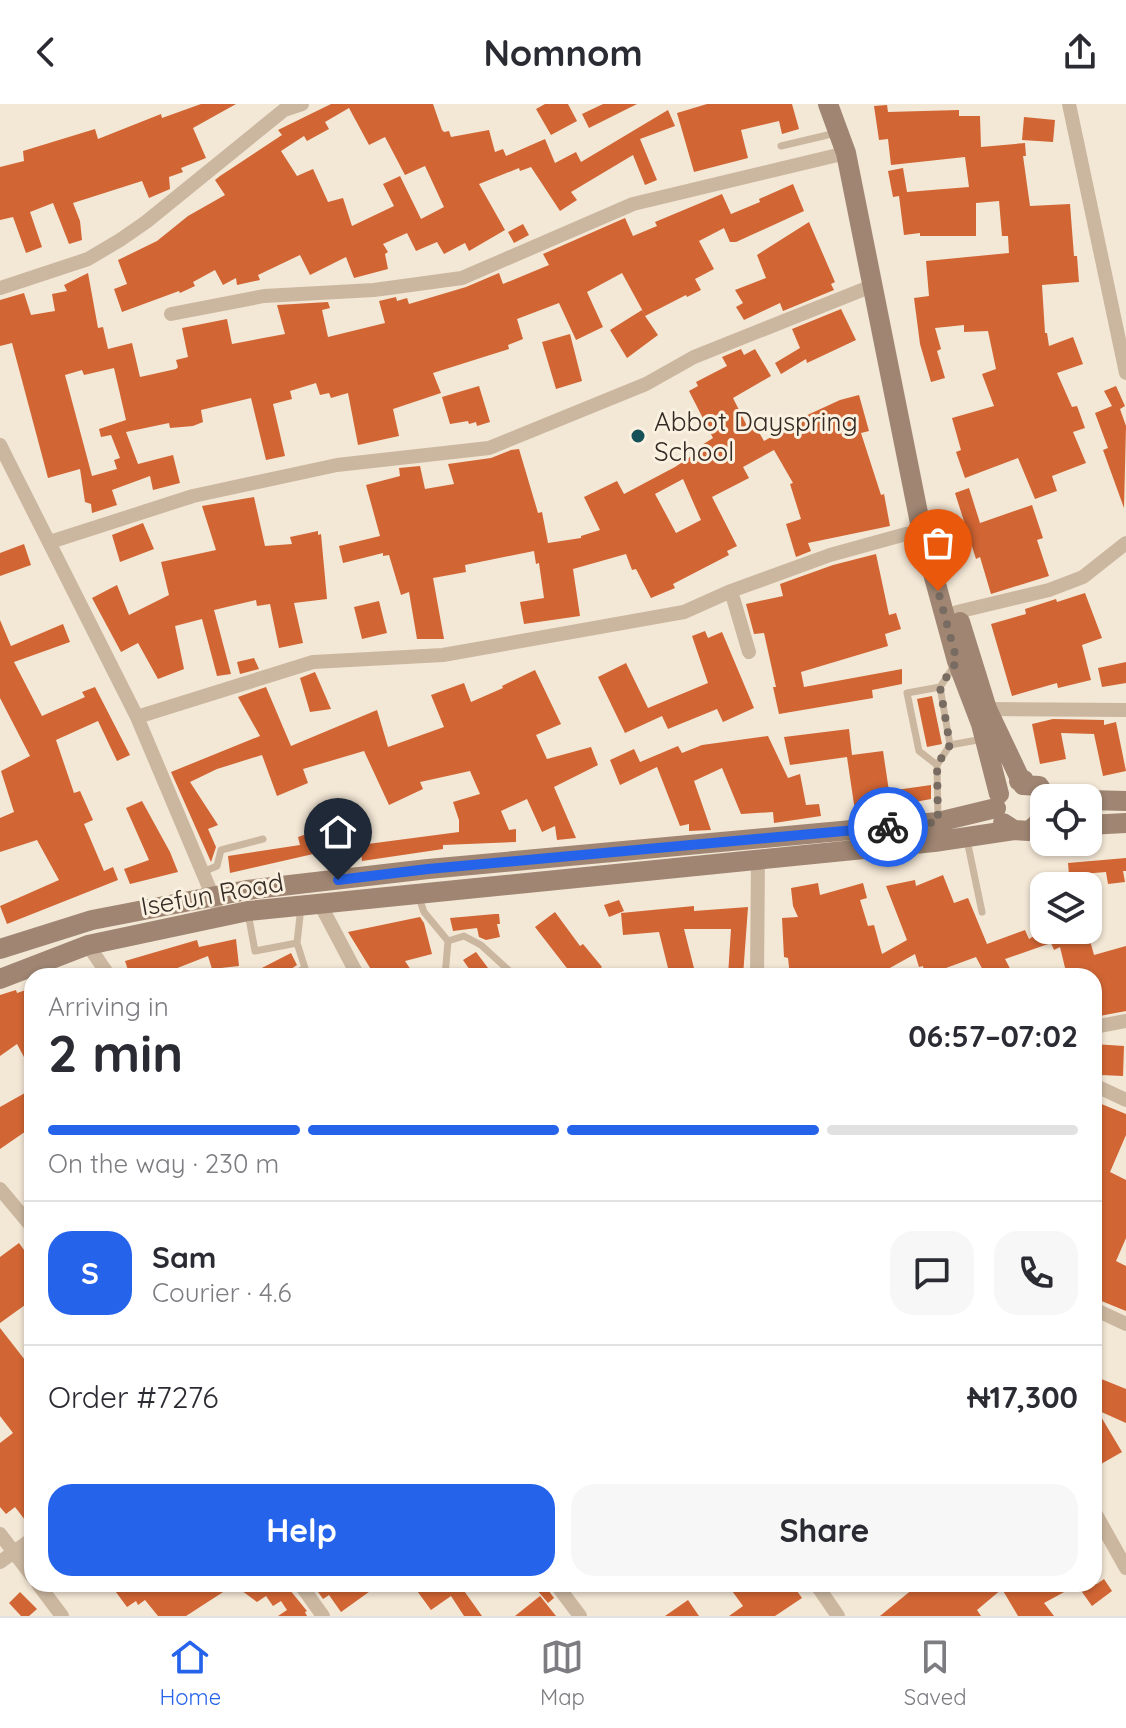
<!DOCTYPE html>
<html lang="en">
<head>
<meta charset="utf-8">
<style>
  :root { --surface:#fff; --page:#f7f7f7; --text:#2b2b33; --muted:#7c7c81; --line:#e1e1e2; --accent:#2563eb }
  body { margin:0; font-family:Quicksand,sans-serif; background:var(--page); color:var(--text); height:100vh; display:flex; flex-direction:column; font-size:30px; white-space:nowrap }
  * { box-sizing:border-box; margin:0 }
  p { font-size:26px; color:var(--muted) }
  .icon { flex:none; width:44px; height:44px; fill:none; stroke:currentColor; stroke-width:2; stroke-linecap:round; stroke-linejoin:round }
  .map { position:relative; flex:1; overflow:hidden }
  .side { position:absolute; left:24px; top:864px; width:1078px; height:624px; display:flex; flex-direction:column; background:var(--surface); border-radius:24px; box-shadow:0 2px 6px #0004 }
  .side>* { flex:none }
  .fabs { position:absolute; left:1030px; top:680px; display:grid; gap:16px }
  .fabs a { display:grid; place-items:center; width:72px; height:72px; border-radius:16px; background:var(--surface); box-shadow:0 2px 6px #0004; font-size:40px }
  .pin { position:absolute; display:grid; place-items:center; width:68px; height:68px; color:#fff; margin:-82px -34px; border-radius:50% 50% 50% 0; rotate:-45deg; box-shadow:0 0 8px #0007 }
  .pin .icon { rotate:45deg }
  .courier { position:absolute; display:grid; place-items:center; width:80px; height:80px; margin:-40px; border:6px solid #2563eb; border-radius:50%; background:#fff; color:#222; box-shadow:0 2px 10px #0007 }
  .headline em { font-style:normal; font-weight:800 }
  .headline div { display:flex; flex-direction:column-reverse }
  .headline { display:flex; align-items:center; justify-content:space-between; height:136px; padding:0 24px }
  h1 { font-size:52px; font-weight:800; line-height:60px }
  .bar { display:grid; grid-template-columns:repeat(4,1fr); gap:12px 8px; align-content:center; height:96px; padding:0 24px }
  .bar i { height:10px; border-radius:6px; background:var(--line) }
  .bar .active { background:var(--accent) }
  .bar p { grid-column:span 4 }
  .line { display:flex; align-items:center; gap:20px; padding:0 24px; border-top:2px solid var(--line) }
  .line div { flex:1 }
  .round { display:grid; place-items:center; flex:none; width:84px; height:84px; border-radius:24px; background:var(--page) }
  .primary-button { display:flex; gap:16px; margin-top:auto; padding:16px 24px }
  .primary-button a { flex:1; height:92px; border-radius:24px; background:var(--accent); color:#fff; font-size:32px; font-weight:800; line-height:92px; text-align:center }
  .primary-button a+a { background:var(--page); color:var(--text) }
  header { display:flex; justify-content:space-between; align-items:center; height:104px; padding:0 24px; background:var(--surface); font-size:36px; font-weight:800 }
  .tab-bar { display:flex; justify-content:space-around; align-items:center; height:112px; border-top:2px solid var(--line); background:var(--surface); font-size:22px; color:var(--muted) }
  .tab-bar a { display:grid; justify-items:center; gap:4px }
  .tab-bar .active { color:var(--accent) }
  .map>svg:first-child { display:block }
</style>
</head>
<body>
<header><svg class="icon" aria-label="back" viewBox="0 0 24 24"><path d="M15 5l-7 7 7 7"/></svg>Nomnom<svg class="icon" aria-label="share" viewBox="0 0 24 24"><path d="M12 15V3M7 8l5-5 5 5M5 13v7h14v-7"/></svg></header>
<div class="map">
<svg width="1126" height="1512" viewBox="0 0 1126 1512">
  <rect width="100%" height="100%" fill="#f3e7d5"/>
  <path fill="#d16534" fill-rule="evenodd" d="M201 0H236L193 24 206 54 181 64 183 68 169 73 170 85 149 94 142 77 73 99 80 117 82 136 69 140 53 99 30 108 42 143 26 149 13 113 0 116V63L24 57 23 47 95 25 98 35 161 10 162 14Z
    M331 0H433L442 26 444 28 449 27 451 33 489 26 495 48 503 45 506 52 545 35 555 59 576 48 581 58 668 6 675 22 640 35 657 76 645 81 633 51 571 88 577 96 560 107 531 63 520 67 519 64 479 80 505 126 469 147 465 139 444 150 437 138 416 147 407 129 383 140 388 148 385 150 388 165 354 174 346 153 310 171 300 151 258 171 260 176 237 181 236 174 223 181 215 166 193 178 195 182 180 189 179 187 122 208 114 185 127 180 118 156 157 137 188 112 225 91 215 76 220 72 282 31 278 26ZM349 4 369 41 385 33 405 71 425 62 444 103 421 115 400 72 383 80 394 102 352 122 343 94 328 98 313 65 297 72 281 47 304 32 307 37 329 25 325 18Z
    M545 0H568L577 17 551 31 536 5Z
    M603 0H637L589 24 582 10Z
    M707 0H792L799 25 782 30 779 17 741 26 748 54 694 68 677 9Z
    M887 1 888 8 959 6V12H980L981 43 1025 39 1026 52H1023L1030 102 1070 100 1074 152H1077L1079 178 1042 181 1045 229H1047L1049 242 1073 233 1083 260 1057 269 1072 303 1077 302 1085 324 1073 328 1086 359 1052 372 1057 387 1035 395 1018 354 965 374 956 348 961 346 952 314 994 302 982 270 996 265 988 227 964 228V221L935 224 941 245 937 247 945 274 931 278 920 240 914 194 929 192 926 157 1009 149 1008 132H1002L999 97 976 99V132H920V129L904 131 899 92 893 93 888 67 903 64 907 88 969 83 965 53 891 61 888 35 879 36 874 2Z
    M1024 13 1055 16 1053 38 1022 36Z
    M793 80 804 107 736 138H730L724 124 699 137 714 165 695 175 701 186 687 193 686 191 645 212 658 231 627 254 610 226 642 206 645 211 622 169 587 188 603 223 576 236 559 199 517 215 523 235 508 241 509 245 433 269 441 289 393 305 399 332 358 341 348 289 331 294 329 289 320 291 316 279 290 287 292 295 273 300 285 352 266 356 251 294 201 306 203 318 193 322 170 324 169 319 126 328 138 360 173 351 180 379 153 386 150 372 112 386 117 401 92 409 91 400 85 398 80 365 48 374 12 239 0 242V196L24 189 31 211 55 207 52 190 67 187 64 181 88 169 98 224 103 223 108 245 132 239 140 273 176 265 178 263 176 256 188 253 182 224 227 215 232 240 285 230 277 201 328 198 330 204 322 206 328 233 385 219 379 197 396 193 397 197 407 194 409 200 466 183 499 169 503 180 549 161 543 150 625 114 633 132 657 122 655 118 722 90 731 110 760 98 759 95ZM114 264 126 316 99 325 101 333 111 331 120 354 114 356 117 365 92 372 65 271 82 266 84 271Z
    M809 118 835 178 831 180 834 186 783 207 780 199 744 216 736 203 743 199 735 186 766 174 757 151Z
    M523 120 529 131 514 139 508 128Z
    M841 205 856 236 807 259 806 255 781 270 775 259 800 244 792 225Z
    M570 230 582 277 556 285 542 238Z
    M741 245 744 251 755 245 771 272 733 294 747 322 753 318 764 337 791 322 790 319 840 296 859 291 869 327 861 329 881 391 884 390 890 422 808 439 811 447 796 453 786 420 801 415 790 380 793 379 774 346 743 363 749 374 712 393 737 442 727 447 729 451 673 480 675 484 651 494 636 465 632 466 626 450 573 465 580 512 524 520 520 498 544 494 539 459 536 460 534 447 465 461 466 468 433 474 444 535H417L409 488 401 491 389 451 383 452V449L343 459 339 442 380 432 366 381 400 372 399 364 420 362 425 385 454 380 448 360 491 354 511 346 519 345 538 409 542 408 548 439 581 434V432L600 426 584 393 617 377 624 390 675 363 693 351 691 348 713 334 689 287 698 282 696 278 727 262 722 253ZM683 375 701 416 676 429 655 390Z
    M479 282 490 318 477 322 476 318 469 320 468 317 450 320 442 293Z
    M1116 282 1125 302 1120 305 1126 322 1124 404 1103 346 1108 344 1095 309 1112 302 1104 287Z
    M969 384 980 419 1032 401 1043 434 1037 436 1049 472 991 490 980 453 976 455 955 389Z
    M254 393 265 442 292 440 290 433 318 427V431L321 430 327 495 294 499 303 539 279 544 270 500 257 502 256 496 214 506 231 570 217 572 202 515 175 522 184 565 158 575 138 539 121 548 92 494 117 481 129 511 169 491 161 458 216 446 202 402Z
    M143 419 154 445 120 458 112 431Z
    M24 440 31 461 0 472V449Z
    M876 450 889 511 896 509 901 525 885 530 888 542 801 568 804 583 902 565V580L872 586 873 594 779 610 773 583H776L764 529 754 530 746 500 783 492 780 480 833 461Z
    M1085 489 1102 534 1082 541 1091 576 1058 584 1057 579 1012 592 991 520 1026 510 1025 505 1056 495 1057 498Z
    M379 497 387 529 362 535 354 503Z
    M0 516 11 542 63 520 70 538 14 558 42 612 85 593 82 588 95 583 130 651 117 657 98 617 56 636 74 689 80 687 93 716 84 720 104 767 113 763 118 776 7 820 0 802 59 776 37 736 0 748V714L14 708 1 667 30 652 0 594Z
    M705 527 708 534 722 528 754 604 723 618 717 605 668 625 662 612 625 629 598 573 626 559 648 604 708 579 692 532Z
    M254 554 259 565 240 570 237 558Z
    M1126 558V579L1102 583 1098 564Z
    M535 566 561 620 536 631 547 655 591 643 598 661 554 683 576 734 557 736 555 722 542 728 527 695 501 707 509 726 516 725V738L443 741V745L362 757 360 741 459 728V716L453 698 480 690 470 667 420 678 423 685 389 701 364 647 303 665 308 679 277 692 262 651 217 665 190 678 218 721 208 725 216 743 211 758 171 668 260 632 238 593 266 583 291 642 377 606 388 643 444 623 431 591 464 579 471 598 503 584 502 582Z
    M315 568 331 605 310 608 300 574Z
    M932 592 942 640 927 643 917 595Z
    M1053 615 1104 616V621L1116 618 1126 667 1103 672 1094 630 1061 629 1066 655 1040 660 1032 620Z
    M849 625 852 651 883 647 889 687 931 681V695L867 707H855L847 653 790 661 784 633Z
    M768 632 788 674 800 670 806 701 819 700 821 712 774 719 773 708 741 710 722 664 694 677 711 726 689 727V720L680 722 657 663 620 681 610 656 634 645 640 658 678 642 682 649 702 641Z
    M142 697 170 748 178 768 130 780 124 765 149 756 126 704Z
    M312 728 315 738 343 734 344 743 230 769 228 752 300 741 298 733Z
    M1126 754V767H1123L1125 778 1108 780 1106 768 1069 771 1068 759Z
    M943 771 954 799 968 794 987 840 1025 826 1029 835 1044 826H1087L1094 851 1126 842V907L1094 913V872H1067L1060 843 1054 846 1051 839 1005 855 1014 872H986L976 853 946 864 947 872H925L923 862 919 863 915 850 879 870 877 866 847 872H790L788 854 784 853 782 814 798 813 793 802 791 784 818 779 820 791 863 779 867 794 860 796 868 822 874 821 882 850 907 836 886 782 915 776 916 782Z
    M619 796 624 807 609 813 604 801Z
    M694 802V807L748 803 743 872H728L731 825H684L696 872H670L659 828 623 831 621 809Z
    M555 808 580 842 583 840 602 863 590 872H573L535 823Z
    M495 810H499L500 820H497L500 833 486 836 479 833 477 824 453 827 450 814Z
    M420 813 424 819 432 850 405 857 415 872H375L348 828Z
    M236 835 239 862 212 865 208 852 157 872H130L125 857 197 836 199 843Z
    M476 848 494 872H474L463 856Z
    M291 849 297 861 284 870 246 872Z
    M32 884V897L25 900 32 913V968L17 940 0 952V891L16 886 17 889Z
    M1094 940 1124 942 1123 972 1101 971V959H1094Z
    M32 985V1023L0 1045V1003Z
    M1094 997 1126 1010V1031L1110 1068 1126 1076V1134L1116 1157 1126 1162V1207L1099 1196 1102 1188 1094 1185Z
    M19 1139 32 1157V1196L0 1219V1153Z
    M0 1224 32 1265V1425L15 1403 6 1410 0 1403V1339L13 1329 0 1312Z
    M1094 1272 1126 1285V1319L1097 1306 1122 1348 1094 1364Z
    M1104 1475 1112 1487 1092 1502 1077 1481 1044 1499 1054 1512H1018L1002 1485 977 1506 981 1512H880L919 1480H1097Z
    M110 1480H283L279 1485 285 1480 307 1507 305 1508 307 1512H278L287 1506 281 1497 273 1502 266 1492 257 1498 234 1481 186 1512H158L145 1496 138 1501 136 1497 127 1503Z
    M321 1480H380L341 1508 329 1491 323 1495 316 1485Z
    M412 1480H467L462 1484 482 1512H464L451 1492 431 1506Z
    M544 1480 554 1494 548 1499 537 1486Z
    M727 1480H792L802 1494 775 1512H729L743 1502Z
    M20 1488 37 1505 29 1512H21L9 1499Z
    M540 1492 556 1512H515Z
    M688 1496 699 1512H665Z"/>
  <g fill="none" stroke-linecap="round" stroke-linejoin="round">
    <path stroke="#cbb7a0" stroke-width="7" d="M781 42 836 29
      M950 641 983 635
      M937 661 919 647 907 589 940 583
      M938 717 937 661 950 641 940 583 954 562
      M967 736 982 808
      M203 768 217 762 221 746 263 735
      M419 794 424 808 448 837
      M248 809 255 847 297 839
      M290 872 305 864 297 839 301 803
      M445 872 448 837 464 832 481 841 515 872"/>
    <path stroke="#cbb7a0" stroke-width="14" d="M1069 0 1126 269
      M0 184 88 155 120 136 146 118 284 6 302 0
      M171 210 264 192 374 186 462 174 633 100 846 49
      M0 341 137 613 216 800
      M50 438 193 392 337 361 489 344 646 280 694 253 872 182
      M731 487 749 548
      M957 508 1049 486 1083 473 1126 439
      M987 605 1126 606
      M137 613 313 558 443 551 684 508 731 487 830 451 906 430 922 429
      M319 798 358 872
      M88 841 109 872
      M757 872 758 754
      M1094 923 1126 917
      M1094 981 1126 996
      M0 1085 32 1123
      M1094 1205 1126 1220
      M1094 1407 1126 1464
      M0 1430 32 1472
      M0 1458 32 1435
      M38 1480 62 1512
      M300 1480 323 1512
      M556 1480 580 1512
      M816 1480 838 1512"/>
    <path stroke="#9f8572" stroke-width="20" d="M828 0 846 49 922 429 957 557 981 620 999 690
      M960 518 987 605 1023 681
      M1019 677 1024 676 1023 681 1039 682 1047 694
      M1088 696 1126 697
      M1003 719 1014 726 1029 727 1044 714
      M1088 721 1126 719
      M0 845 92 816 247 786 428 765 938 718 996 704
      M0 875 88 841 248 807 934 738 1014 726"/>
  </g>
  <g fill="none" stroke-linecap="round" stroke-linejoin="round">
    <path stroke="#786c62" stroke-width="8" stroke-dasharray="0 14.4" d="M888 723 938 718 937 661 950 641 940 583 957 557 938 487"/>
    <path stroke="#2563eb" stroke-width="10" d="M338 776 428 765 888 723"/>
  </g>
  <circle fill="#165059" stroke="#faf1e1" stroke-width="3" cx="638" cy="332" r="8"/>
  <g text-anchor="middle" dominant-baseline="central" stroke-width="6" stroke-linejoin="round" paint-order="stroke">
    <g font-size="26" fill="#352a24" stroke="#faf1e1" text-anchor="start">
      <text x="654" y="317">Abbot Dayspring<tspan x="654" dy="30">School</tspan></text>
    </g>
    <g font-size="26" fill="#352a24" stroke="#faf1e1">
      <text transform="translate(212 790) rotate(-10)">Isefun Road</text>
    </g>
  </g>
</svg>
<div class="fabs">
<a><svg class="icon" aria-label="locate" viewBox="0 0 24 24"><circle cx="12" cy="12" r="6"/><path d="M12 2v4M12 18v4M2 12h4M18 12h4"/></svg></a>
<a><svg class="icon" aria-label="layers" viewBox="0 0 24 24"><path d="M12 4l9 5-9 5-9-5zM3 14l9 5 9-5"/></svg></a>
</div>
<div class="pin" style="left:938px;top:487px;background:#ea580c"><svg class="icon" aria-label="bag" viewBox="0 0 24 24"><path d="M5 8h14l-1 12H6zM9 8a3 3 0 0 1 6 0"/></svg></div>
<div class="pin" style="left:338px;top:776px;background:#1f2937"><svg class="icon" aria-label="home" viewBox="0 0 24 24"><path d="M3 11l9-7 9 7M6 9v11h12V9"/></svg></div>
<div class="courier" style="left:888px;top:723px"><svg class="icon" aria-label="bike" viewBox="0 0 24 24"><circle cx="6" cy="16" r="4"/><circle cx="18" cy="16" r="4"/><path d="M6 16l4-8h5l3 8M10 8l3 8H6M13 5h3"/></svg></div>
<section class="side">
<div class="headline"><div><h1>2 min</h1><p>Arriving in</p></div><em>06:57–07:02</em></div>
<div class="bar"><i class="active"></i><i class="active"></i><i class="active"></i><i></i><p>On the way · 230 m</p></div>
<div class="line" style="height:144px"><b class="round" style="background:var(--accent);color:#fff">S</b><div><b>Sam</b><p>Courier · 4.6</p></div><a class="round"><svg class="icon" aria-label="chat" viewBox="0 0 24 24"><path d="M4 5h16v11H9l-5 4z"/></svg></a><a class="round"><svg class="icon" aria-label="phone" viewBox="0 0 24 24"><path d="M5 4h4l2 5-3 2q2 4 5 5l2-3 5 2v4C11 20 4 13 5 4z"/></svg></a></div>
<div class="line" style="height:104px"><div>Order #7276</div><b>₦17,300</b></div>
<div class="primary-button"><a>Help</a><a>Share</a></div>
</section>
</div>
<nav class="tab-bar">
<a class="active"><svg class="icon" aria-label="home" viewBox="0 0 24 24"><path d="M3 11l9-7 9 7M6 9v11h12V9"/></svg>Home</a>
<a><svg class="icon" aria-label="map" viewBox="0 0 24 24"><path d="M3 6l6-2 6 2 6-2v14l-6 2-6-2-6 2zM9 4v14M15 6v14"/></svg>Map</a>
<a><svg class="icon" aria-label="saved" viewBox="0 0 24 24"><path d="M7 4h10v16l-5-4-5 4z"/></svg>Saved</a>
</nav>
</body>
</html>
